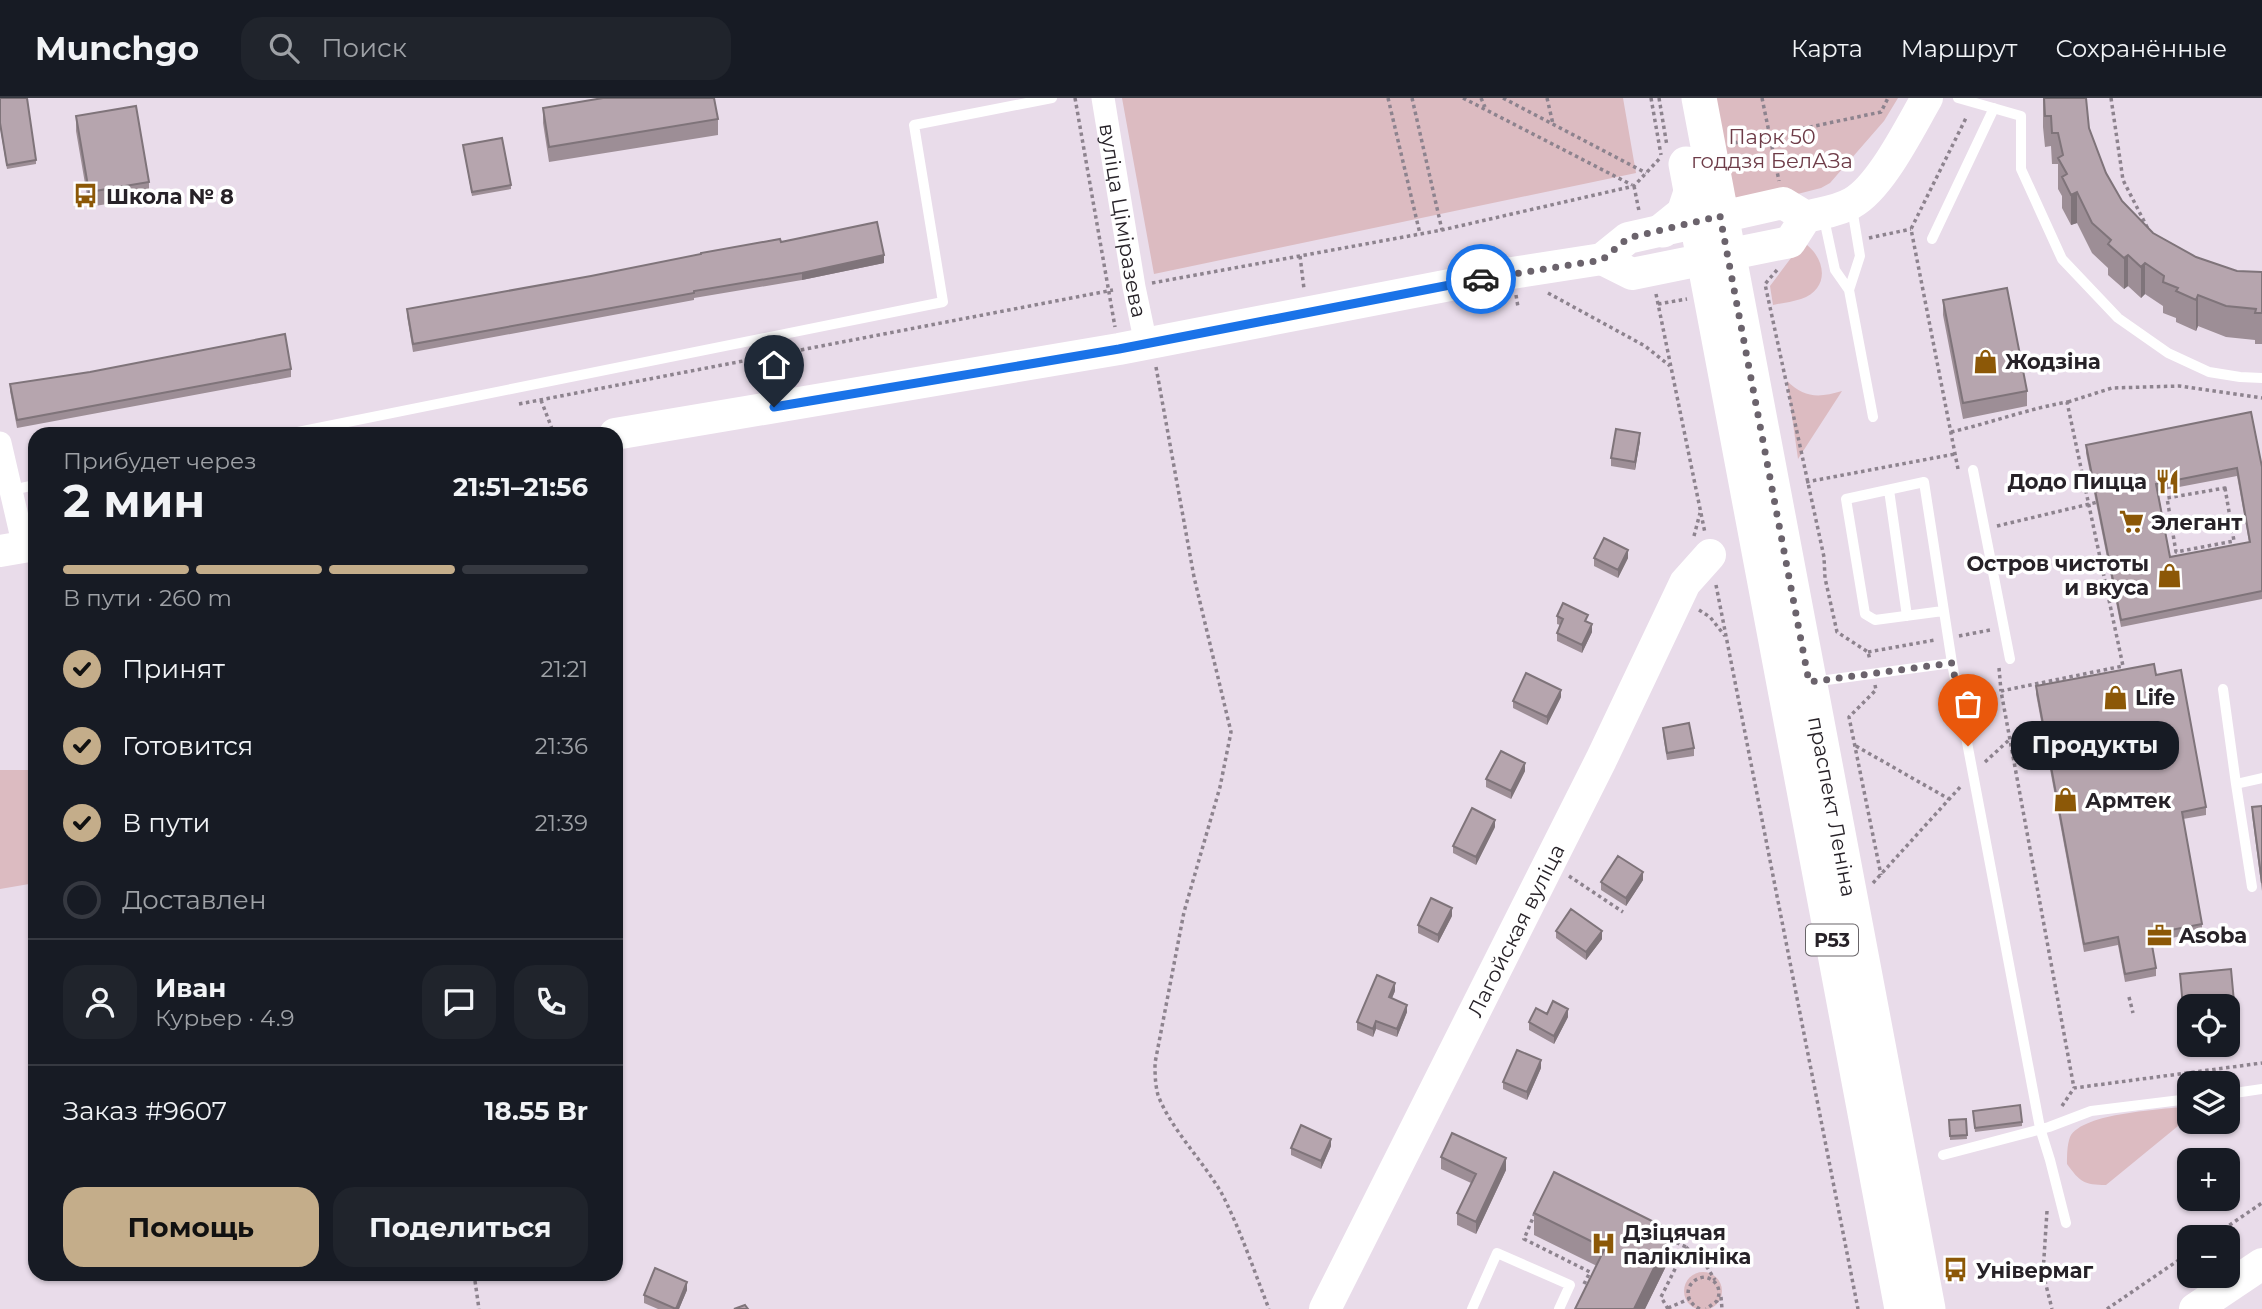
<!DOCTYPE html>
<html lang="ru">
<head>
<meta charset="utf-8">
<style>
  :root { --surface:#171b24; --page:#20242c; --text:#f1f3f6; --muted:#9ea1a6; --line:#363941; --accent:#c4ad8a }
  body { margin:0; font-family:Montserrat,sans-serif; background:var(--page); color:var(--text); height:100vh; display:flex; flex-direction:column; font-size:26px; white-space:nowrap }
  * { box-sizing:border-box; margin:0 }
  p { font-size:23px; color:var(--muted) }
  .icon { flex:none; width:38px; height:38px; fill:none; stroke:currentColor; stroke-width:2; stroke-linecap:round; stroke-linejoin:round }
  .map { position:relative; flex:1; overflow:hidden }
  .details { position:absolute; left:28px; top:329px; width:595px; height:854px; display:flex; flex-direction:column; background:var(--surface); border-radius:21px; box-shadow:0 2px 5px #0004 }
  .details>* { flex:none }
  .tools { position:absolute; left:2177px; top:896px; display:grid; gap:14px }
  .tools a { display:grid; place-items:center; width:63px; height:63px; border-radius:14px; background:var(--surface); box-shadow:0 2px 5px #0004; font-size:35px }
  .pin { position:absolute; display:grid; place-items:center; width:60px; height:60px; color:#fff; margin:-72px -30px; border-radius:50% 50% 50% 0; rotate:-45deg; box-shadow:0 0 7px #0007 }
  .pin .icon { rotate:45deg }
  .courier { position:absolute; display:grid; place-items:center; width:70px; height:70px; margin:-35px; border:5px solid #1a73e8; border-radius:50%; background:#fff; color:#222; box-shadow:0 2px 9px #0007 }
  .bubble { position:absolute; height:49px; border-radius:21px; background:var(--surface); box-shadow:0 2px 5px #0004; font-size:23px; font-weight:700; line-height:49px; text-align:center }
  .headline em { font-style:normal; font-weight:700 }
  .headline div { display:flex; flex-direction:column-reverse }
  .headline { display:flex; align-items:center; justify-content:space-between; height:119px; padding:0 35px }
  h1 { font-size:46px; font-weight:700; line-height:52px }
  .bar { display:grid; grid-template-columns:repeat(4,1fr); gap:10px 7px; align-content:center; height:84px; padding:0 35px }
  .bar i { height:9px; border-radius:5px; background:var(--line) }
  .bar .current { background:var(--accent) }
  .bar p { grid-column:span 4 }
  .line { display:flex; align-items:center; gap:18px; padding:0 35px; border-top:2px solid var(--line) }
  .line div { flex:1 }
  .round { display:grid; place-items:center; flex:none; width:74px; height:74px; border-radius:21px; background:var(--page) }
  ol { padding:0 35px; list-style:none }
  li { display:flex; align-items:center; gap:21px; height:77px }
  li p { margin-inline-start:auto }
  li .icon { padding:7px; border-radius:50%; background:var(--accent); color:#111; stroke-width:4 }
  li:last-child { color:var(--muted) }
  li i { width:38px; height:38px; border:4px solid var(--line); border-radius:50% }
  .button { display:flex; gap:14px; margin-top:auto; padding:14px 35px }
  .button a { flex:1; height:80px; border-radius:21px; background:var(--accent); color:#111; font-size:28px; font-weight:700; line-height:80px; text-align:center }
  .button a+a { background:var(--page); color:var(--text) }
  header { display:flex; align-items:center; gap:42px; box-sizing:border-box; height:98px; padding:0 35px; background:var(--surface); border-bottom:2px solid var(--line) }
  header strong { font-size:33px }
  nav { display:flex; gap:38px; margin-inline-start:auto; font-size:24px }
  .search { width:490px; height:63px; background:var(--page); display:flex; align-items:center; gap:18px; box-sizing:border-box; padding:0 24px; border-radius:21px; color:var(--muted); font-size:26px }
  .map>svg:first-child { display:block }
</style>
</head>
<body>
<header>
<strong>Munchgo</strong>
<div class="search"><svg class="icon" aria-label="search" viewBox="0 0 24 24"><circle cx="10" cy="10" r="6"/><path d="M15 15l6 6"/></svg>Поиск</div>
<nav><a>Карта</a><a>Маршрут</a><a>Сохранённые</a></nav>
</header>
<div class="map">
<svg width="2262" height="1211" viewBox="0 0 2262 1211">
  <rect width="100%" height="100%" fill="#e9dcea"/>
  <path fill="#dcbbc1" d="M1122 0H1623L1636 75 1154 176Z
    M1711 0H1898L1884 23 1830 85 1821 90 1766 104 1736 100 1730 91Z
    M1803 144C1826 159 1831 191 1801 201 1792 204 1782 205 1773 207L1770 188Z
    M1787 283C1804 300 1819 300 1842 293L1798 361Z
    M0 672H35V785L0 791Z
    M2189 1008V1019L2106 1087C2084 1087 2080 1084 2067 1066 2067 1058 2067 1047 2070 1039 2083 1014 2163 1012 2189 1008Z
    M1684 1193a19 19 0 1 1 38 0a19 19 0 1 1-38 0Z"/>
  <g fill="none" stroke-linecap="round" stroke-linejoin="round">
    <path stroke="#8d838e" stroke-width="3.5" stroke-dasharray="3.5 3.5" stroke-linecap="butt" d="M1075 0 1115 229
      M1388 0 1420 136
      M1412 0 1442 132
      M1463 0 1632 87
      M1481 0 1485 9
      M1503 0 1646 75
      M1547 0 1553 26
      M1651 0 1661 57
      M1659 0 1667 48
      M1762 0 1779 83
      M2111 0 2123 82 2148 131
      M1734 45 1881 14 1888 0
      M1634 88 1639 113
      M1869 140 1911 131
      M1300 158 1304 191
      M1777 172 1765 186 1824 459 1825 480 1837 534 1868 554 1870 562
      M1152 185 1442 132 1634 88 1661 59
      M1548 195 1645 248 1670 268
      M1656 196 1705 435
      M1516 197 1518 209
      M1658 206 1687 201
      M1156 269 1194 479 1231 634 1220 689 1184 814 1155 965C1155 975 1155 986 1158 997 1170 1030 1204 1064 1222 1096 1241 1133 1254 1173 1269 1211
      M541 302 554 336
      M2068 304 2112 290 2179 288 2262 300
      M519 306 1113 192
      M1951 334C1990 325 2028 311 2067 304L2123 568 2001 593 2074 990
      M1958 371 1911 131 1967 18
      M1806 384 1955 356
      M2225 390 2234 443 2176 454 2167 400Z
      M1997 428 2098 404
      M1694 438 1700 415
      M1716 487 1858 1211
      M1699 512 1710 519 1725 538
      M1959 538 1990 532
      M1868 554 1935 542
      M1999 570 2001 593
      M1875 587 1876 592 1849 619 1881 777
      M1856 648 1949 701
      M1985 664 2009 642
      M1569 778 1623 814
      M1873 785 1962 687
      M2129 899 2133 915
      M2062 1008 2074 990 2262 965
      M2047 1113 2043 1175 2052 1211
      M1535 1115 1524 1141 1590 1174 1584 1186
      M2212 1139 2262 1105
      M1686 1149 1707 1169 1715 1182
      M474 1176 479 1211
      M1952 1179 1956 1172
      M1721 1199 1722 1211
      M1668 1210 1689 1201
      M1668 1211 1661 1199 1686 1149 1669 1141
      M1700 1211C1682 1203 1685 1181 1705 1179 1717 1182 1722 1192 1717 1203L1706 1211
      M2107 1211 2189 1155"/>
    <path stroke="#fff" stroke-width="10" d="M1958 0 2021 18V71L2062 161 2118 220 2168 255 2209 274 2240 279 2262 280
      M1823 116 1835 172 1849 192 1873 319
      M1932 141 1994 10
      M1849 192 1860 158 1852 110
      M288 336 943 204 914 27 1052 0
      M1973 372 2010 561
      M12 392 35 387
      M1889 392 1907 518
      M1943 513 1875 522 1865 516 1846 401 1924 384 1952 565 2040 1030 2050 1062 2066 1125
      M1812 584 1952 565
      M2223 591 2236 686
      M2252 789 2236 686 2262 680
      M2228 996 2262 991
      M1943 1057 2049 1029 2091 1013 2189 1001
      M1472 1211 1497 1155 1570 1187 1559 1211"/>
    <g stroke="#fff" stroke-width="23">
      <path id="s1" d="M1103 0 1134 189 1146 246"/>
      <path d="M0 345 24 449"/>
    </g>
    <g stroke="#fff" stroke-width="32">
      <path d="M1602 161 1632 176 1790 144 1806 119C1820 115 1839 113 1852 105 1881 89 1910 29 1927 0"/>
      <path d="M615 336 1119 251 1512 175 1602 161 1628 140 1783 105 1806 119"/>
      <path d="M0 453 35 447"/>
      <path id="s2" d="M1325 1211 1601 662 1685 485 1710 457"/>
      <path d="M2195 1211 2262 1166"/>
    </g>
    <g stroke="#fff" stroke-width="35">
      <path id="s3" d="M1699 0 1928 1211"/>
      <path d="M1686 66 1902 1211"/>
      <path d="M1663 132 1684 115 1691 94"/>
    </g>
  </g>
  <path fill="#9d8e96" fill-rule="evenodd" d="M0 0 36 62V66L7 71 0 29Z
    M2043 0 2089 30 2106 75 2122 103 2153 135 2196 159 2237 173 2262 174V246H2255V242L2226 239 2198 228 2196 233 2176 224V220L2163 215V208L2145 196 2141 200 2128 188 2124 191 2108 177V170L2092 155 2077 125 2071 127 2062 110V98L2058 91V66H2052L2051 48 2045 49 2043 29Z
    M543 10 718 21V37L549 64 543 25Z
    M76 18 149 84V99L89 109 76 33Z
    M463 47 511 87V91L472 98Z
    M781 144 884 165 802 182 694 200V202L413 254 407 218V211Z
    M1943 202 2027 293V308L1963 321 1943 217Z
    M291 271V279L17 330 10 293V286Z
    M1640 343 1635 372 1611 368V360Z
    M2086 347 2262 369V501L2121 529 2086 355ZM2237 378 2249 444 2170 459 2158 393Z
    M1594 460H1628L1618 480 1594 468Z
    M1557 518 1588 524 1592 534 1582 555 1557 543V535L1560 527 1557 526Z
    M2156 577 2206 709V717L2183 721 2202 826V834L2151 844 2156 870V878L2125 884 2118 847 2084 854 2036 596V588Z
    M1561 599 1547 627 1513 610V603Z
    M1663 630 1694 650V658L1667 662 1663 637Z
    M1525 673 1511 701 1486 689V681Z
    M2262 708V793L2252 717V709Z
    M1495 729 1476 767 1453 755V748Z
    M1643 782 1626 808 1601 792V784Z
    M1452 818 1438 845 1418 835V827Z
    M1556 833 1602 841 1586 862 1556 840Z
    M2231 871 2235 922 2228 923V908H2189V927H2184L2180 876Z
    M1395 893 1392 900 1407 914 1397 939 1376 931 1373 939 1357 932V924Z
    M1547 916 1568 919 1554 946 1529 932V924Z
    M1541 970 1527 1002 1503 991V984Z
    M1973 1017 2022 1024V1028L1975 1034Z
    M1966 1021 1967 1041 1950 1042 1949 1022Z
    M1331 1048 1321 1071 1291 1057V1050Z
    M1441 1059 1506 1072 1476 1136 1457 1127V1115L1471 1085 1441 1071Z
    M1534 1115 1672 1156 1645 1211H1575L1597 1168 1534 1137Z
    M687 1192 679 1211H658L644 1205V1197Z"/>
  <path fill="#7f747a" d="M2077 94V125L2071 127V97Z
    M884 157V165L802 182V175Z
    M2128 157V188L2124 191V160Z
    M2145 165V196L2141 200V169Z
    M2198 197V228L2196 233V202Z
    M1640 335V343L1635 372V364Z
    M1628 452V460L1618 480V472Z
    M1592 526V534L1582 555V547Z
    M1561 592V599L1547 627V619Z
    M1525 665V673L1511 701V693Z
    M1495 722V729L1476 767V759Z
    M1643 774V782L1626 808V800Z
    M1452 810V818L1438 845V837Z
    M1602 833V841L1586 862V854Z
    M1395 885V893L1389 907V899Z
    M1407 907V914L1397 939V931Z
    M1568 911V919L1554 946V938Z
    M1376 923V931L1373 939V931Z
    M1541 962V970L1527 1002V994Z
    M1331 1041V1048L1321 1071V1063Z
    M1506 1060V1072L1476 1136V1124Z
    M1672 1133V1156L1645 1211H1634Z
    M687 1184V1192L679 1211H676Z"/>
  <path fill="#b6a5ae" stroke="#7f747a" stroke-width="2" fill-rule="evenodd" d="M0 0H27L36 62 7 67 0 25Z
    M603 0H714L718 21 549 49 543 10Z
    M2044 0H2086L2089 30 2106 75 2122 103 2153 135 2196 159 2237 173 2262 174V215H2255L2256 211 2226 208 2198 197 2196 202 2176 193 2178 190 2163 184 2164 178 2145 165 2141 169 2128 157 2124 160 2108 146 2111 142 2092 125 2077 94 2071 97 2062 79 2067 76 2058 60 2063 57 2058 35H2052L2051 18H2045Z
    M136 8 149 84 89 94 76 18Z
    M502 40 511 87 472 94 463 47Z
    M877 124 884 157 802 175 694 193V195L413 246 407 211 591 178 701 156V155L780 141 781 144Z
    M2007 190 2027 293 1963 305 1943 202Z
    M285 236 291 271 17 322 10 286 90 274Z
    M2251 314 2262 369V493L2121 522 2086 347ZM2237 370 2250 444 2170 459 2156 386Z
    M1616 331 1640 335 1635 364 1611 360Z
    M1604 440 1628 452 1618 472 1594 460Z
    M1563 505 1588 517 1585 523 1592 526 1582 547 1557 535 1563 521 1557 518Z
    M2154 566 2156 577 2181 572 2206 709 2182 714 2202 826 2150 836 2156 870 2125 876 2118 839 2084 846 2036 588Z
    M1526 575 1561 592 1547 619 1513 603Z
    M1689 625 1694 650 1667 655 1663 630Z
    M1501 653 1525 665 1511 693 1486 681Z
    M2262 708V785L2252 709Z
    M1472 710 1495 722 1476 759 1453 748Z
    M1618 758 1643 774 1626 800 1601 784Z
    M1431 800 1452 810 1438 837 1418 827Z
    M1571 811 1602 833 1586 854 1556 833Z
    M2231 871 2235 915H2228V908H2189V919L2184 920 2180 876Z
    M1377 877 1395 885 1389 899 1407 907 1397 931 1376 923 1373 931 1357 924Z
    M1553 903 1568 911 1554 938 1529 924 1536 910 1547 916Z
    M1517 952 1541 962 1527 994 1503 984Z
    M2020 1007 2022 1024 1975 1030 1973 1013Z
    M1966 1021 1967 1037 1950 1038 1949 1022Z
    M1301 1027 1331 1041 1321 1063 1291 1050Z
    M1452 1035 1506 1060 1476 1124 1457 1115 1476 1076 1441 1059Z
    M1554 1074 1672 1133 1634 1211H1575L1605 1150 1534 1115Z
    M655 1170 687 1184 676 1211 644 1197Z
    M745 1207 748 1211H734Z"/>
  <g fill="none" stroke-linecap="round" stroke-linejoin="round">
    <path stroke="#6b636c" stroke-width="7" stroke-dasharray="0 12.6" d="M1481 181 1602 162 1628 140 1720 118 1809 584 1952 565 1968 648"/>
    <path stroke="#1a73e8" stroke-width="9" d="M774 309 1119 251 1481 181"/>
  </g>
  <defs>
    <symbol id="bus-bare" viewBox="-9 -9 18 18"><path d="M-5-6H5V4H4V6H2V4H-2V6H-4V4H-5ZM-3.5-4V0h7V-4ZM-3.5 1.2v1.5H-2V1.2ZM2 1.2v1.5H3.5V1.2Z" fill="#8c5807" stroke="#fff" stroke-width="2.5" paint-order="stroke"/></symbol>
    <symbol id="shop-bare" viewBox="-9 -9 18 18"><path d="M-5-2.5h2.3a2.7 3.5 0 0 1 5.4 0H5L5.5 6h-11ZM-1.5-2.5h3a1.5 2.3 0 0 0-3 0Z" fill="#8c5807" stroke="#fff" stroke-width="2.5" paint-order="stroke"/></symbol>
    <symbol id="restaurant-bare" viewBox="-9 -9 18 18"><path d="M-5-6h1v4h1v-4h1v4h1v-4h1v5L-1.5 .5V6h-2V.5L-5-1ZM5-6V6H3V1.5H1.5Q1.5-4 5-6Z" fill="#8c5807" stroke="#fff" stroke-width="2.5" paint-order="stroke"/></symbol>
    <symbol id="supermarket-bare" viewBox="-9 -9 18 18"><path d="M-6-5.5h2.5l.6 2H6L4.5 2H-2.5L-4.4-4H-6ZM-1.5 3.2a1.3 1.3 0 1 0 .1 0ZM3 3.2a1.3 1.3 0 1 0 .1 0Z" fill="#8c5807" stroke="#fff" stroke-width="2.5" paint-order="stroke"/></symbol>
    <symbol id="office-bare" viewBox="-9 -9 18 18"><path d="M-6-3h4V-5.5h4V-3h4V5H-6ZM-1-4.5V-3h2v-1.5ZM-6 0V1H6V0Z" fill="#8c5807" stroke="#fff" stroke-width="2.5" paint-order="stroke"/></symbol>
    <symbol id="hospital-bare" viewBox="-9 -9 18 18"><path d="M-5-5h3v3.5h4V-5h3V5h-3V1.5h-4V5h-3Z" fill="#8c5807" stroke="#fff" stroke-width="2.5" paint-order="stroke"/></symbol>
  </defs>
  <g fill-rule="evenodd">
    <use href="#bus-bare" x="68" y="80" width="35" height="35"/>
    <use href="#shop-bare" x="1968" y="246" width="35" height="35"/>
    <use href="#restaurant-bare" x="2150" y="366" width="35" height="35"/>
    <use href="#supermarket-bare" x="2114" y="406" width="35" height="35"/>
    <use href="#shop-bare" x="2152" y="460" width="35" height="35"/>
    <use href="#shop-bare" x="2098" y="582" width="35" height="35"/>
    <use href="#shop-bare" x="2048" y="684" width="35" height="35"/>
    <use href="#office-bare" x="2142" y="820" width="35" height="35"/>
    <use href="#hospital-bare" x="1586" y="1128" width="35" height="35"/>
    <use href="#bus-bare" x="1938" y="1154" width="35" height="35"/>
  </g>
  <g text-anchor="middle" dominant-baseline="central" stroke-width="7" stroke-linejoin="round" paint-order="stroke">
    <rect fill="#fff" stroke="#686468" stroke-width="2" x="1806" y="826.5" width="52" height="31" rx="5"/>
    <g font-size="19" font-weight="bold" fill="#272228">
      <text x="1832" y="842">Р53</text>
    </g>
    <g font-size="21" fill="#6e3c48" stroke="#fff">
      <text x="1772" y="38">Парк 50<tspan x="1772" dy="24">годдзя БелАЗа</tspan></text>
    </g>
    <g font-size="21" font-weight="bold" fill="#272228" stroke="#fff" text-anchor="start">
      <text x="106" y="98">Школа № 8</text>
      <text x="2005" y="263">Жодзіна</text>
      <text x="2147" y="383" text-anchor="end">Додо Пицца</text>
      <text x="2151" y="424">Элегант</text>
      <text x="2149" y="465" text-anchor="end">Остров чистоты<tspan x="2149" dy="24">и вкуса</tspan></text>
      <text x="2135" y="599">Life</text>
      <text x="2085" y="702">Армтек</text>
      <text x="2179" y="837">Asoba</text>
      <text x="1623" y="1134">Дзіцячая<tspan x="1623" dy="24">паліклініка</tspan></text>
      <text x="1976" y="1172">Універмаг</text>
    </g>
    <g font-size="21" fill="#272228" stroke="#fff">
      <text stroke="none"><textPath href="#s1" startOffset="124">вуліца Ціміразева</textPath></text>
      <text stroke="none"><textPath href="#s3" startOffset="721">праспект Леніна</textPath></text>
      <text stroke="none"><textPath href="#s2" startOffset="424">Лагойская вуліца</textPath></text>
    </g>
  </g>
</svg>
<div class="tools">
<a><svg class="icon" aria-label="locate" viewBox="0 0 24 24"><circle cx="12" cy="12" r="6"/><path d="M12 2v4M12 18v4M2 12h4M18 12h4"/></svg></a>
<a><svg class="icon" aria-label="layers" viewBox="0 0 24 24"><path d="M12 4l9 5-9 5-9-5zM3 14l9 5 9-5"/></svg></a>
<a>+</a>
<a>−</a>
</div>
<div class="pin" style="left:1968px;top:648px;background:#ea580c"><svg class="icon" aria-label="bag" viewBox="0 0 24 24"><path d="M5 8h14l-1 12H6zM9 8a3 3 0 0 1 6 0"/></svg></div>
<div class="pin" style="left:774px;top:309px;background:#1f2937"><svg class="icon" aria-label="home" viewBox="0 0 24 24"><path d="M3 11l9-7 9 7M6 9v11h12V9"/></svg></div>
<div class="courier" style="left:1481px;top:181px"><svg class="icon" aria-label="car" viewBox="0 0 24 24"><path d="M5 17H2v-5l4-1 3-4h7l3 4 3 1v5h-3M9 17h6M6 11h13"/><circle cx="7" cy="17" r="2"/><circle cx="17" cy="17" r="2"/></svg></div>
<div class="bubble" style="left:2011px;top:623px;width:168px">Продукты</div>
<section class="details">
<div class="headline"><div><h1>2 мин</h1><p>Прибудет через</p></div><em>21:51–21:56</em></div>
<div class="bar"><i class="current"></i><i class="current"></i><i class="current"></i><i></i><p>В пути · 260 m</p></div>
<ol>
<li><svg class="icon" aria-label="check" viewBox="0 0 24 24"><path d="M5 12l5 5 9-10"/></svg>Принят<p>21:21</p></li>
<li><svg class="icon" aria-label="check" viewBox="0 0 24 24"><path d="M5 12l5 5 9-10"/></svg>Готовится<p>21:36</p></li>
<li><svg class="icon" aria-label="check" viewBox="0 0 24 24"><path d="M5 12l5 5 9-10"/></svg>В пути<p>21:39</p></li>
<li><i></i>Доставлен</li>
</ol>
<div class="line" style="height:126px"><a class="round"><svg class="icon" aria-label="person" viewBox="0 0 24 24"><circle cx="12" cy="8" r="4"/><path d="M4 21q1-7 8-7t8 7"/></svg></a><div><b>Иван</b><p>Курьер · 4.9</p></div><a class="round"><svg class="icon" aria-label="chat" viewBox="0 0 24 24"><path d="M4 5h16v11H9l-5 4z"/></svg></a><a class="round"><svg class="icon" aria-label="phone" viewBox="0 0 24 24"><path d="M5 4h4l2 5-3 2q2 4 5 5l2-3 5 2v4C11 20 4 13 5 4z"/></svg></a></div>
<div class="line" style="height:91px"><div>Заказ #9607</div><b>18.55 Br</b></div>
<div class="button"><a>Помощь</a><a>Поделиться</a></div>
</section>
</div>
</body>
</html>
